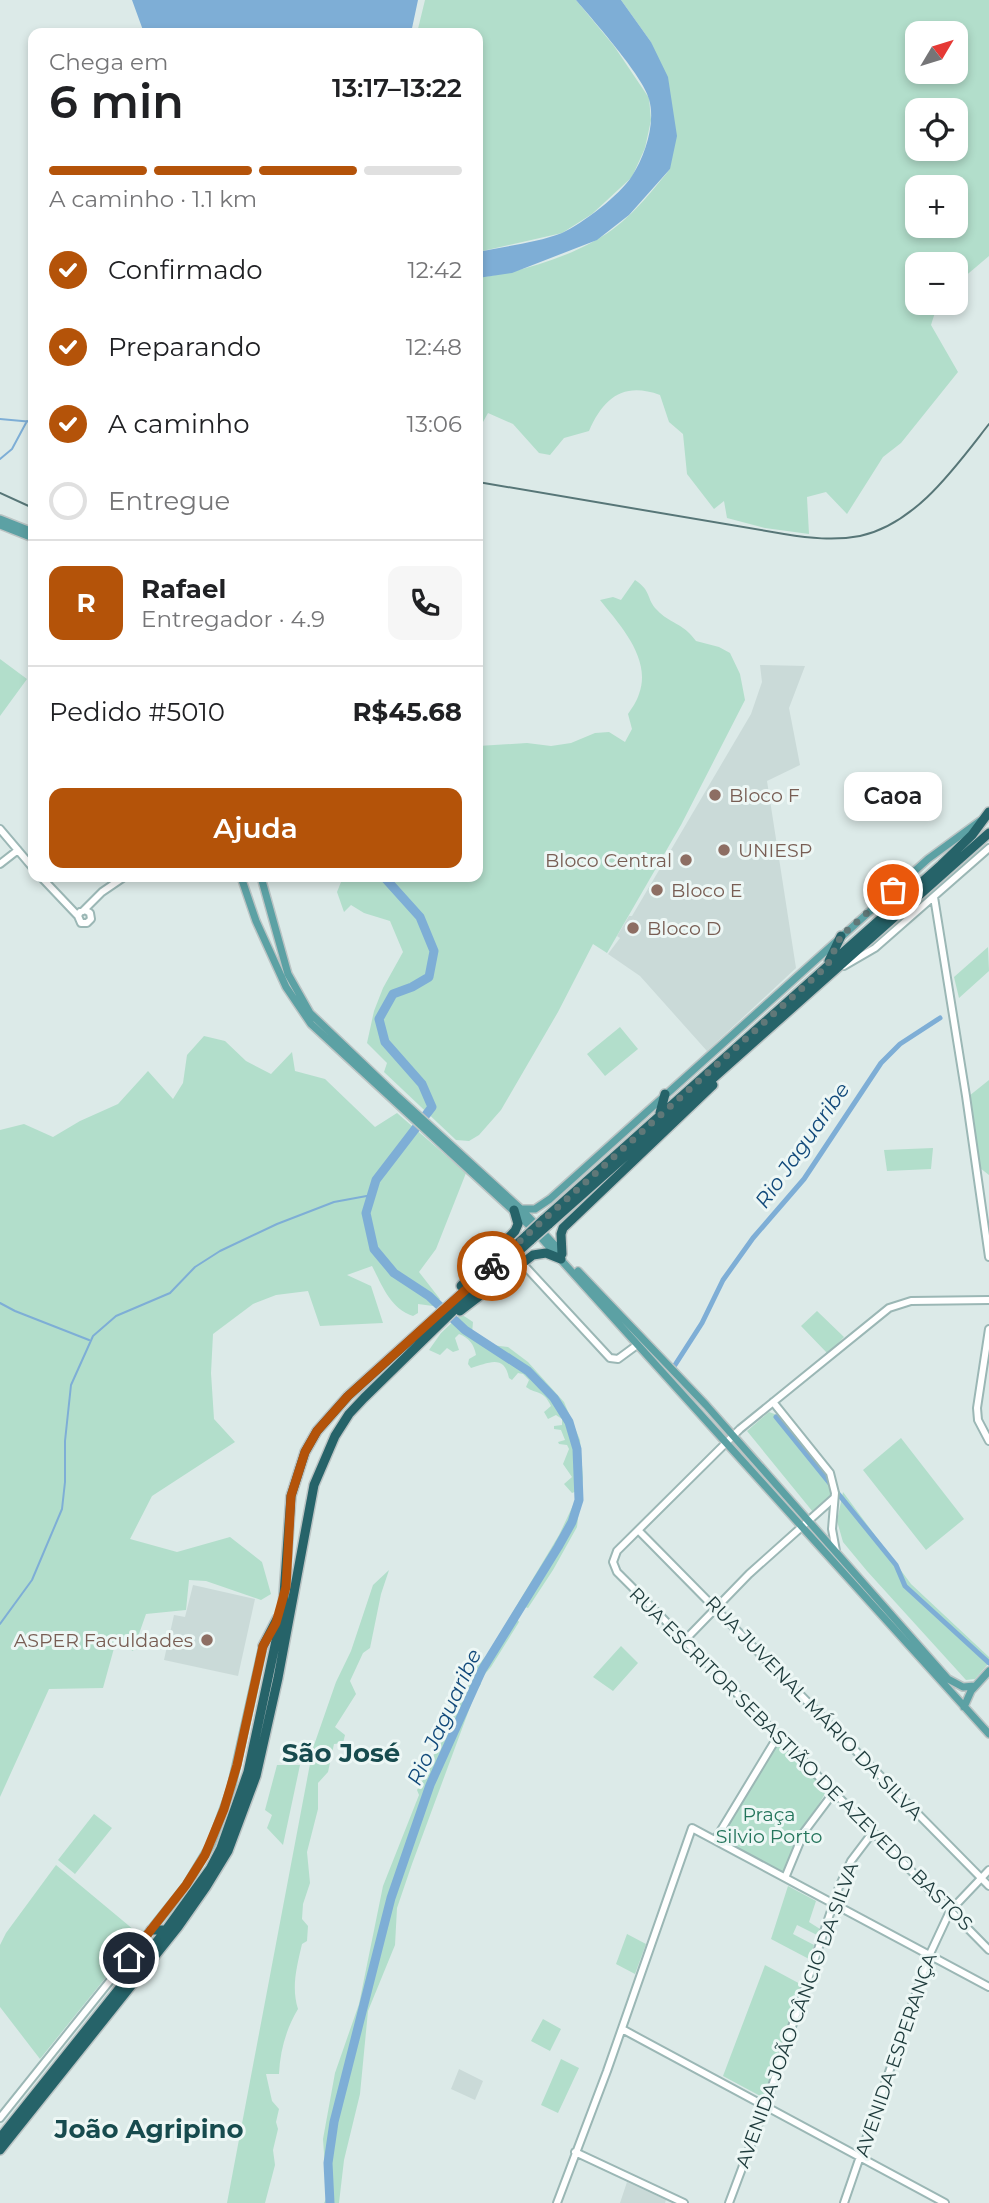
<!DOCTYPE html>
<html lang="pt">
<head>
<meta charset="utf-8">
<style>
  :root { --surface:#fff; --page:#f6f6f6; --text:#202124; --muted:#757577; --line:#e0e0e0; --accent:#b45309 }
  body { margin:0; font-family:Montserrat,sans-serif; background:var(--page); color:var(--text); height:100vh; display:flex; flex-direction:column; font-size:26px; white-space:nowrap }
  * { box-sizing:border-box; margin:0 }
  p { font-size:23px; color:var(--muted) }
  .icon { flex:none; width:38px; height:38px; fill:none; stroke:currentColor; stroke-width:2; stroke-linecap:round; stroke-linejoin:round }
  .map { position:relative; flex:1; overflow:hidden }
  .drawer { position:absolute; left:28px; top:28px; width:455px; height:854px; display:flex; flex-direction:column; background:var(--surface); border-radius:14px; box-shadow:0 4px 10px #0003 }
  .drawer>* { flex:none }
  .needle { width:46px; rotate:52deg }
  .buttons { position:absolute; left:905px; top:21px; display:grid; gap:14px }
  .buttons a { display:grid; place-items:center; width:63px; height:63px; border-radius:14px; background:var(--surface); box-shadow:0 4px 10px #0003; font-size:35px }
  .pin { position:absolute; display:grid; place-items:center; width:60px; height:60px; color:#fff; margin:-30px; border:4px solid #fff; border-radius:50%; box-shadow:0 2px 7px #0007 }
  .courier { position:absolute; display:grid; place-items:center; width:70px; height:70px; margin:-35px; border:5px solid #b45309; border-radius:50%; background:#fff; color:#222; box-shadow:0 2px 9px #0007 }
  .bubble { position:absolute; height:49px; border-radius:14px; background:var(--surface); box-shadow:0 4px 10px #0003; font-size:23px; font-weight:600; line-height:49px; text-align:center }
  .head em { font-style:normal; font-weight:600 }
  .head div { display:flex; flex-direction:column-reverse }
  .head { display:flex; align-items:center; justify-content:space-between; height:119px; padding:0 21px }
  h1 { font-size:46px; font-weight:600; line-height:52px }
  .bar { display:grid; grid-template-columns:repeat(4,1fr); gap:10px 7px; align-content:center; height:84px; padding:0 21px }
  .bar i { height:9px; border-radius:5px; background:var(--line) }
  .bar .current { background:var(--accent) }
  .bar p { grid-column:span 4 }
  .line { display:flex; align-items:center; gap:18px; padding:0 21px; border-top:2px solid var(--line) }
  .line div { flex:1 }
  .round { display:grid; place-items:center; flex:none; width:74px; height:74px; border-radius:14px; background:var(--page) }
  ol { padding:0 21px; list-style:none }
  li { display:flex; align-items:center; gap:21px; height:77px }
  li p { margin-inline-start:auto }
  li .icon { padding:7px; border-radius:50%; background:var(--accent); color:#fff; stroke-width:4 }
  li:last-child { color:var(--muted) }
  li i { width:38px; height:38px; border:4px solid var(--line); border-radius:50% }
  .action { display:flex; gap:14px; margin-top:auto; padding:14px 21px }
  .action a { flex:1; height:80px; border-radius:14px; background:var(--accent); color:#fff; font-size:28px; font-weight:600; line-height:80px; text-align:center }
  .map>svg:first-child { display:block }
</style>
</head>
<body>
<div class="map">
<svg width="989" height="2203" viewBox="0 0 989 2203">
  <rect width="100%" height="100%" fill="#dceae8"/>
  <path fill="#cadad8" d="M760 665 805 666 789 708 800 765 767 781 796 968 707 1051 640 976 608 954 620 938 617 936 629 916H632L751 714 762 682Z
    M193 1585 255 1599 238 1676 164 1660 174 1615 185 1617Z
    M459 2069 483 2081 475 2100 451 2089Z
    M627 2182 666 2200 665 2203H620Z"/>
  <path fill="#b2decb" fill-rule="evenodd" d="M425 0H576L614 46 649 98 651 120 645 148 632 177 592 214 562 233 478 252V33H417Z
    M621 0H989V256L956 284V264H917V303H938L931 325 958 372 901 443 883 457 847 514 826 492 807 497 809 534 765 528 727 518 724 501 714 509 687 474 683 434 669 422 660 395C624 382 604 397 589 431L564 438 550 455 539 453 513 424 488 413 478 431V278C518 272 561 260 596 240 626 224 649 195 670 169L651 42ZM917 33H956V72H917ZM917 110H956V149H917ZM917 187H956V226H917Z
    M635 580C652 591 646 599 657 610 670 624 682 622 696 641L719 647 730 653 740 674 745 700 681 825 607 953 593 944 558 1012 501 1110 479 1135 469 1141 456 1140 384 1072 387 1063 367 1043 374 1011 383 988 403 952 390 921 364 913 351 905 344 912 337 892 343 877H478V746L527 743 551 746 571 743 595 733 609 732 625 742 632 729 628 714C632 708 637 701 639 694 652 659 620 625 600 600L613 597 621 600Z
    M0 659 27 679 0 716Z
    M988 947 989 971 959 998 954 977Z
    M620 1027 638 1049 605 1076 587 1054Z
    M204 1036 225 1041 246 1061 271 1074 292 1052 295 1071 325 1079 375 1127 397 1113 466 1173 436 1249 419 1272 440 1299 433 1306 418 1304V1313L413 1316C390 1308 383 1287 372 1266L347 1275 371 1286 383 1323 320 1326 308 1291 276 1295 253 1304 213 1334 211 1373 214 1419 235 1442 152 1496 130 1539 177 1552 230 1537 262 1562 271 1594 261 1600 206 1581 189 1580 186 1610 146 1614 133 1651 116 1641 103 1688 49 1689 0 1797V1130L24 1124 53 1137 80 1121 118 1104 148 1071 173 1099 183 1083 187 1055Z
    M989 1080V1175L980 1168 969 1096Z
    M933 1148 931 1169 887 1171 884 1150Z
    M817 1311 844 1337 828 1354 801 1326Z
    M459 1316H464L473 1322 472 1333 491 1345 508 1347 528 1362 564 1402 580 1440 583 1478 577 1527 553 1570 528 1608 525 1607 517 1619 519 1622 491 1667 479 1681 481 1684 476 1691 412 1864 397 1908 395 1945 368 2011 360 2094 344 2160 339 2203H324L327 2197 323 2139 335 2073 359 2004 383 1886 419 1795 417 1790 434 1761 433 1757 463 1690H465L470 1684 471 1673 487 1655 559 1535 576 1499 577 1491 572 1493 564 1484 572 1477 563 1464 569 1449 567 1445 559 1444 558 1442 565 1440 561 1430 554 1429V1426L562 1425V1419L556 1415 548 1419 544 1412 551 1406C543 1389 537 1395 526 1387L529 1380 523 1374 518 1373 512 1380 509 1378C504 1353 487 1364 471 1368L468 1364 469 1359 476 1355C474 1344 469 1338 459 1334L455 1338 459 1350 453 1352 447 1348 440 1355 429 1350 441 1333Z
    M769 1412 783 1417 830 1475 831 1495 813 1512 747 1431Z
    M901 1438 964 1519 926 1550 863 1470Z
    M843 1492 911 1584 989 1657V1663L975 1679 966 1680 867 1571 843 1542 837 1521Z
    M389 1570 381 1594 370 1648 363 1653 350 1681 356 1694 335 1727 345 1735 343 1743 334 1744 328 1772 318 1783V1809L307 1852 310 1883 303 1904 302 1919 308 1926 307 1941 302 1944C297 1966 291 1987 298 2009 286 2029 280 2051 279 2074H266L272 2101 279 2109 276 2122 278 2129 273 2150 275 2165 265 2203H227L313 1748 336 1682 351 1651 373 1585Z
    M621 1646 638 1663 613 1691 593 1677Z
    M778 1742 827 1790 811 1818 789 1879 716 1840Z
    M277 1765H300L283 1845 267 1828 272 1815 265 1810Z
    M94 1814 112 1828 75 1874 58 1860Z
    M56 1865 140 1935 40 2059 0 2007V1945L6 1933Z
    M788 1886 816 1901 809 1922 820 1929 817 1935 797 1925 793 1934 814 1945 809 1959 771 1939Z
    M627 1934 646 1944 635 1974 616 1964Z
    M765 1965 804 1986 766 2099 723 2076Z
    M543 2019 561 2029 550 2051 531 2041Z
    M561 2059 579 2068 558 2113 541 2105Z"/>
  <path fill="#7eaed6" d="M132 0H418L411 33H144Z
    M576 0H621L651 42 668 77 677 136 670 169 629 215 597 240 512 273 478 278V252C505 246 536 243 562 233 582 224 620 195 632 176 645 156 656 123 649 99 643 76 593 20 576 0Z"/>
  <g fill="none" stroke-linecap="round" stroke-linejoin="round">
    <path stroke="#7eaed6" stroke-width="2" d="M0 419 33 422
      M0 459 12 449 27 421
      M0 1303 15 1311 89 1340
      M0 1624 32 1580 62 1509 65 1482V1441L71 1385 93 1336 116 1316 170 1293 195 1267 220 1251 277 1224 334 1202 372 1195"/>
    <path stroke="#7eaed6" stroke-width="5" d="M675 1365 702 1323 723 1280 753 1238 804 1179 881 1063 900 1044 940 1018
      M776 1417 896 1565 905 1586 989 1663"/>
    <path stroke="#7eaed6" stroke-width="9" d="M330 2203 328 2163 334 2122 391 1898 430 1785 482 1670 558 1547 572 1522 579 1500 577 1449 569 1422 554 1398 528 1371 465 1330 429 1296 394 1273 374 1249 366 1213 376 1180 432 1107 422 1084 385 1042 379 1019 393 994 412 987 429 977 434 951 420 917 384 877"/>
    <defs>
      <path id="secondary" d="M0 829 33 868
        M0 864 18 850
        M41 877 78 916 81 923H87L91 919 90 913 85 910 80 912 78 916
        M934 897 966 1096 989 1257
        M83 911 102 892 124 877
        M844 966 875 948 989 848
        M522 1263 610 1358 618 1359 637 1345
        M989 1300 911 1301 889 1308 740 1429 617 1551 613 1562 617 1572 631 1586 989 1950
        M989 1329 977 1408 978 1420 989 1441
        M773 1402 830 1473 835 1493 832 1529 836 1551
        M639 1531 989 1886
        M685 1640 749 1574 834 1498
        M715 1840 778 1736
        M785 1878 804 1832 834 1792
        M622 2029 945 2203
        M0 2118 186 1886 211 1844 231 1789 263 1646
        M575 2152 684 2203
        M557 2203 607 2071 692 1828 989 1987
        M729 2203 765 2107 839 1887 851 1861 873 1832
        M844 2203 929 1956 950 1911 989 1870"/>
      <path id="primary" d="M0 519 33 532
        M0 525 33 538
        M241 877 256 921 286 987 311 1024 534 1230 989 1734
        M261 877 288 974 310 1013 396 1095 521 1209 561 1252
        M522 1209H535L550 1199 928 859 980 821
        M578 1271 706 1405 948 1679 963 1687 975 1686
        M964 1707 971 1691 989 1671"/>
      <path id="highway" d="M829 961 841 936
        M660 1113 665 1094
        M543 1220 941 865 972 835 989 812
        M548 1225 989 833
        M562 1254 561 1234 563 1228 713 1085
        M461 1286 515 1231 518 1224 514 1210
        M460 1311 533 1255 546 1253 561 1259
        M263 1646 277 1619
        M151 1930H166
        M141 1959 143 1940
        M0 2138 166 1930 210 1869 221 1848 248 1772 283 1608 291 1496 305 1452 317 1431 348 1396 527 1235
        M0 2150 178 1927 206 1887 228 1851 256 1776 278 1678 314 1485 335 1436 349 1414 364 1398 453 1311 531 1240"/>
    </defs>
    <use href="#secondary" stroke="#9bb7b5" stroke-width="10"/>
    <use href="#primary" stroke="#bbc4c4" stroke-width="10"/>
    <use href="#highway" stroke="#bbc4c4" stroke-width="12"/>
    <use href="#secondary" stroke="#fff" stroke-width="6"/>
    <use href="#primary" stroke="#5ca1a4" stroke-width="7"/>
    <use href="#highway" stroke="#266369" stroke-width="9"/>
    <path stroke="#577677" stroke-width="2" d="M478 482 784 534C809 538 834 541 860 536 916 524 956 466 989 424
      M0 493 33 508"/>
    <defs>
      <path id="highway-bridge" d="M527 1235 543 1220
        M531 1240 548 1225"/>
    </defs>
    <use href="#highway-bridge" stroke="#bbc4c4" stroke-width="12" stroke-linecap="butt"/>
    <use href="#highway-bridge" stroke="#266369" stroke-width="9"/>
  </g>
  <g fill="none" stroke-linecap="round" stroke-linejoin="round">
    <path stroke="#607878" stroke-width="7" stroke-dasharray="0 12.6" d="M492 1266 827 966 841 936 893 890"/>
    <path stroke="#b45309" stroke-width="9" d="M129 1958 186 1885 205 1855 224 1809 237 1765 263 1646 276 1623 286 1587 291 1496 305 1452 317 1431 348 1396 492 1266"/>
  </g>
  <g fill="#8d6e63" stroke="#edf7f5" stroke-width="2.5">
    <circle cx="715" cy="795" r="7"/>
    <circle cx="724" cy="850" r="7"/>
    <circle cx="686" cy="860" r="7"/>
    <circle cx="657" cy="890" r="7"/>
    <circle cx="633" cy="928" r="7"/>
    <circle cx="207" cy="1640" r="7"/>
  </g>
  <g text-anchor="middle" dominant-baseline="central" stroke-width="6" stroke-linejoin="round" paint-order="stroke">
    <g font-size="19" fill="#785e54" stroke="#edf7f5" text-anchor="start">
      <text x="729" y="795">Bloco F</text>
      <text x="738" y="850">UNIESP</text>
      <text x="672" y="860" text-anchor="end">Bloco Central</text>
      <text x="671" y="890">Bloco E</text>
      <text x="647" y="928">Bloco D</text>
      <text x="193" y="1640" text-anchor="end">ASPER Faculdades</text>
    </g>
    <g font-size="19" fill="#1d3a3b" stroke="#edf7f5">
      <text transform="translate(814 1708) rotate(46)">RUA JUVENAL MÁRIO DA SILVA</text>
      <text transform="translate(801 1759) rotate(45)">RUA ESCRITOR SEBASTIÃO DE AZEVEDO BASTOS</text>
      <text transform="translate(797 2015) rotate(-70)">AVENIDA JOÃO CÂNCIO DA SILVA</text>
      <text transform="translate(896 2055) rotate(-71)">AVENIDA ESPERANÇA</text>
    </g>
    <g font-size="19" fill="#24755c" stroke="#edf7f5">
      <text x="769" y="1814">Praça<tspan x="769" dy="22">Silvio Porto</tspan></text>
    </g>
    <g font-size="21" font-style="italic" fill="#124a7b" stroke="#edf7f5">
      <text transform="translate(802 1145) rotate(-55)">Rio Jaguaribe</text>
      <text transform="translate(444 1717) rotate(-65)">Rio Jaguaribe</text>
    </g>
    <g font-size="26" font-weight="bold" fill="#174b4e" stroke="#edf7f5">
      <text x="341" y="1753">São José</text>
      <text x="149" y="2129">João Agripino</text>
    </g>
  </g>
</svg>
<div class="buttons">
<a><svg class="needle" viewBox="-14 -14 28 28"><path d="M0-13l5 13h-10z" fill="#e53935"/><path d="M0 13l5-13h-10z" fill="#757577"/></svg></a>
<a><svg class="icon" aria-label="locate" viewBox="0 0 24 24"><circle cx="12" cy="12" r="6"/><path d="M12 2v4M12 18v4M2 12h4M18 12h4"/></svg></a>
<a>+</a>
<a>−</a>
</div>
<div class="pin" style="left:893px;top:890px;background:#ea580c"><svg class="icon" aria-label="bag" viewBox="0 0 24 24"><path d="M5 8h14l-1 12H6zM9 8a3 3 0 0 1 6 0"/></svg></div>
<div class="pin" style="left:129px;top:1958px;background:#1f2937"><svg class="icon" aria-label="home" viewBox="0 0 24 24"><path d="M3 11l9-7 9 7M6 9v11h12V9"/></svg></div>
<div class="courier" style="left:492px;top:1266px"><svg class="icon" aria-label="bike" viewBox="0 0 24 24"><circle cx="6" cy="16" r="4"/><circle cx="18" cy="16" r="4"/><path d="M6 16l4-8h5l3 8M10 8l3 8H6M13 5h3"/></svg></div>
<div class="bubble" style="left:844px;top:772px;width:98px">Caoa</div>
<section class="drawer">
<div class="head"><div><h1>6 min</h1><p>Chega em</p></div><em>13:17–13:22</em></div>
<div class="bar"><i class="current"></i><i class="current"></i><i class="current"></i><i></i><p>A caminho · 1.1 km</p></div>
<ol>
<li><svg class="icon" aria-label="check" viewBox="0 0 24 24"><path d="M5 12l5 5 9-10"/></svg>Confirmado<p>12:42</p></li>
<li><svg class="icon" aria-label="check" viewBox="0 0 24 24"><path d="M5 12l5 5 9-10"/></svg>Preparando<p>12:48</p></li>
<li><svg class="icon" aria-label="check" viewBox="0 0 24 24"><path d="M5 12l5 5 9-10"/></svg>A caminho<p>13:06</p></li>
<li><i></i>Entregue</li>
</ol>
<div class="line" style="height:126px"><b class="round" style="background:var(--accent);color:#fff">R</b><div><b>Rafael</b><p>Entregador · 4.9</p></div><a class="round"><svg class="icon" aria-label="phone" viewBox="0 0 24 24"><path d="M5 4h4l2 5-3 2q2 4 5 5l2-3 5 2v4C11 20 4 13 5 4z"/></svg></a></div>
<div class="line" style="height:91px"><div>Pedido #5010</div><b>R$45.68</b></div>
<div class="action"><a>Ajuda</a></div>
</section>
</div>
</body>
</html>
